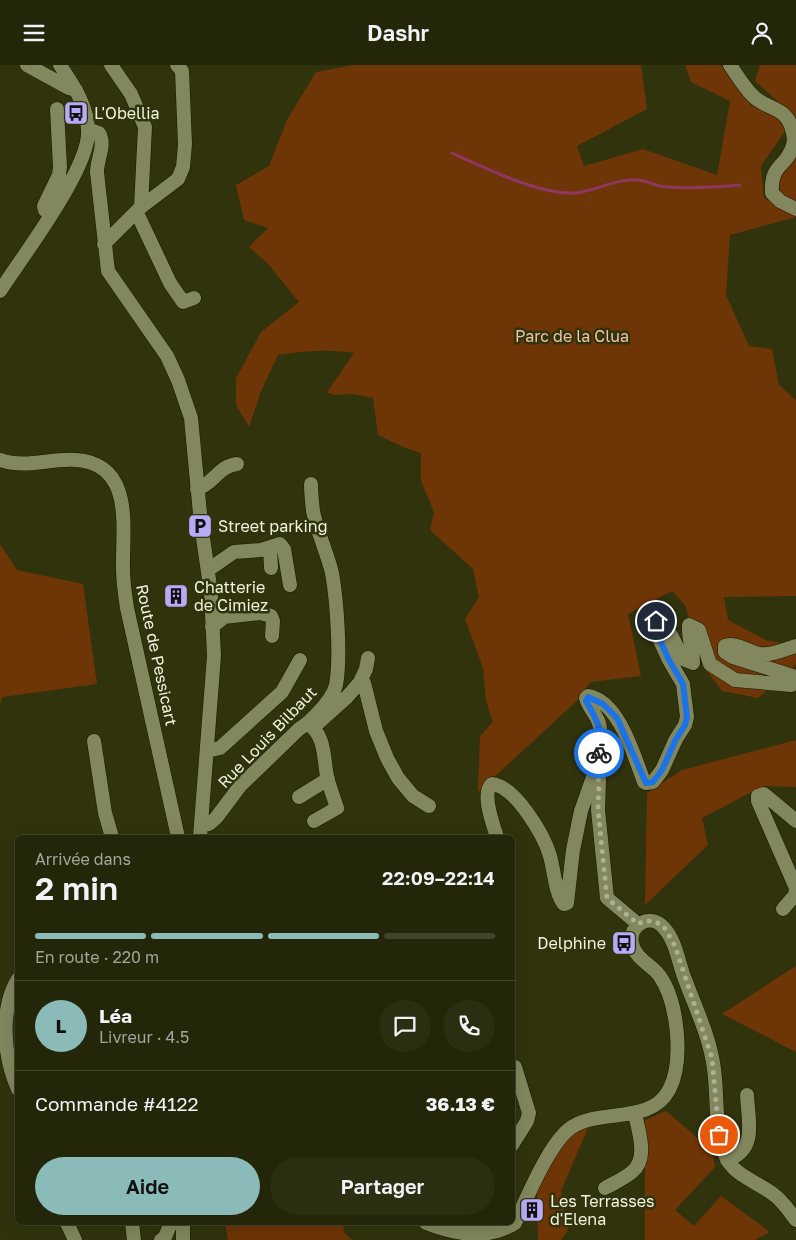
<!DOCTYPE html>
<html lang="fr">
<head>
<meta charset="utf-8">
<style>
  :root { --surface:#242609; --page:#2c2e12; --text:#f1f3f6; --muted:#a3a59c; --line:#41432a; --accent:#8bbbb9 }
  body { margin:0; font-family:"Golos Text",sans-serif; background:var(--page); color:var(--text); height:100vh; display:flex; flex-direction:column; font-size:19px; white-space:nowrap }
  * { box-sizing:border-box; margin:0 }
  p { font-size:16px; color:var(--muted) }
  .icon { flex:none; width:28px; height:28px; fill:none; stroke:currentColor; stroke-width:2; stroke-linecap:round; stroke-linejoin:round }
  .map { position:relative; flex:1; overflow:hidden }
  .panel { position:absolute; left:15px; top:770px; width:500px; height:390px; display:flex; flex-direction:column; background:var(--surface); border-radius:8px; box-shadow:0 5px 20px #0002,0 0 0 1px var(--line) }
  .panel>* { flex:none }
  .pin { position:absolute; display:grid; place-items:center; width:42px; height:42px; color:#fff; margin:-21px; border:2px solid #fff; border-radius:50%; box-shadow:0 1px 5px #0007 }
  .courier { position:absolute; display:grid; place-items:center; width:50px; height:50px; margin:-25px; border:4px solid #1a73e8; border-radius:50%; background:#fff; color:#222; box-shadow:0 1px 6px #0007 }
  .summary em { font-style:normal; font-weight:600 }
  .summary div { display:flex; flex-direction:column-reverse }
  .summary { display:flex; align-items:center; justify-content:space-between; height:85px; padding:0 20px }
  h1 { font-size:32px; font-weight:600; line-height:38px }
  .bar { display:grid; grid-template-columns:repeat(4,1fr); gap:8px 5px; align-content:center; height:60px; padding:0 20px }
  .bar i { height:6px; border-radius:4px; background:var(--line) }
  .bar .on { background:var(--accent) }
  .bar p { grid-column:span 4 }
  .line { display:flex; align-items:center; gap:12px; padding:0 20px; border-top:1px solid var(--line) }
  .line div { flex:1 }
  .round { display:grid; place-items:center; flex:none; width:52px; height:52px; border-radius:26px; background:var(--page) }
  .primary-button { display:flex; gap:10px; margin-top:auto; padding:10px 20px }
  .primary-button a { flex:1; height:58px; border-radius:30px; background:var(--accent); color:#111; font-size:20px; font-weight:600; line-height:58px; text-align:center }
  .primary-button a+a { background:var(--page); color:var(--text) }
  header { display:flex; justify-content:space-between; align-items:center; height:65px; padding:0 20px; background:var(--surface); font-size:22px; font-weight:600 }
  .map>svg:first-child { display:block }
</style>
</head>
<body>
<header><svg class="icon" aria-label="menu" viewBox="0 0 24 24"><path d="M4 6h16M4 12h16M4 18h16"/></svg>Dashr<svg class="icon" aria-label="person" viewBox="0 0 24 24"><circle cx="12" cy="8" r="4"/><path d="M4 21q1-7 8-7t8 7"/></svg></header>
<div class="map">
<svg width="796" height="1175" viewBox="0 0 796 1175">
  <rect width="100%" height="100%" fill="#30330c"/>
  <path fill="#6e3507" d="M353 0H641L647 44 577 81 584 101 643 84 717 110 730 36 691 17 685 0H721L751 40 781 53 786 65 761 101 764 133 796 150V152L730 170 726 230 749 281 772 284 779 320 796 335V531L724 532 728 555 766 575 796 581V600L758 633 722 626 703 601 685 540 672 526 628 549 641 611 590 617 579 634 478 727 480 671 493 657 486 636 483 603 465 554 479 532 473 504 430 465 434 447 421 416V388L403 382 378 370 373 333 352 329 334 330 327 327 354 288C328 284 304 286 278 290L261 326 249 362 236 340V313L261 267 299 237 269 200 249 182 268 163 244 155 236 120 269 101 287 55 316 7Z
    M760 0H796V53L755 16Z
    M796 91V137L784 133 777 118Z
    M0 479 17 505 83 519 97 619 2 632 0 641Z
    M796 675V722L763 721 702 753 708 780 645 840 647 728 682 705Z
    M796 901V987L722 949Z
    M666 1046 712 1085 715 1102 675 1145 694 1161 721 1131 770 1167 755 1175H645V1055Z
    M588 1063 561 1126 568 1165 561 1175H538L537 1123 565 1070Z
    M225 1158H343L344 1167 352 1175H228Z"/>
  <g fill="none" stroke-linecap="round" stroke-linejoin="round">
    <path stroke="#8f3662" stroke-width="3" d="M452 88C485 103 540 130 575 128 597 126 616 113 638 115 648 116 657 122 668 122 692 124 716 122 740 120"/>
    <defs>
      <path id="minor" d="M27 0 69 23 76 25
        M111 0 131 29 145 62 141 142
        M730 0C737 10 744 22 753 31 766 44 785 42 791 61 793 67 795 74 793 80 787 103 770 98 772 128L780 136 796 144
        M88 64 99 68C106 80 97 94 97 107L108 206 167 291 178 315 191 353 201 459 211 528 214 591 200 772
        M137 148 170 218 183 237 194 233
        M50 150 45 145 44 141 59 110 60 102 57 44
        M104 179 141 142 178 114 183 102 185 79 182 6 177 0
        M0 226C22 192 90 103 88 66 88 41 73 20 60 0
        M0 395C27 404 49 393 76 395 135 399 122 464 123 504 123 517 125 530 127 543L178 772
        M197 424C214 419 218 401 237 399
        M270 482 271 503
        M208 505 234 487 261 485 280 479 284 484 290 520
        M212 562 224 552 261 548 271 551 273 556 272 571
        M796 581C786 584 770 591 760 589 749 587 737 577 725 581V587L733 592 796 612
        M360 617 366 604 368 593
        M318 658 347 632 360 617 364 618 376 666 387 693 398 713 413 731 429 741
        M308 659C327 671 323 697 328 716 331 725 334 734 337 743L314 756
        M94 676 105 748 112 772
        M207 686 220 683 282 627 300 595
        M597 707 599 715 598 745 607 833 638 859
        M299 732 328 714
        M796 756 764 729 758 731V736L796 823
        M202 760 209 759 216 753 240 721 299 664C311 657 333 634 336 620 341 593 337 536 332 508 327 487 317 467 313 446 312 437 311 428 311 419
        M497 772C493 759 481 728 492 719 515 721 544 770 550 791 554 804 555 829 564 839L567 838 573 785 581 746 593 712C600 702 602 669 599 658 596 649 588 642 586 633L588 631C619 636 634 691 644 717L646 718 653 717 662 705 676 674 685 660 687 652 683 619 669 595 653 560 656 556 671 570 683 594 693 598C693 585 688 572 689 560L699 565 710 599 735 615 791 620 796 618
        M783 844 795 830 796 824
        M18 914C0 943 3 991 18 1024
        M512 1080 527 1056 529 1048 515 1002
        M727 1095C758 1085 748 1055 747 1030
        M605 1123C614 1118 625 1113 632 1107 649 1093 638 1066 635 1048
        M67 1158 75 1175
        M132 1158 134 1175
        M183 1158V1175
        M426 1158C457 1170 488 1175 515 1158 527 1133 550 1076 572 1062 601 1043 650 1060 669 1025 684 997 678 936 659 910 651 900 634 892 632 878 628 860 651 847 664 863 675 875 678 894 683 909 694 940 710 971 714 1004 718 1033 714 1064 726 1092 734 1111 758 1117 773 1129 783 1136 789 1146 796 1155
        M464 1163C476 1167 483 1166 492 1158
        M161 1175 165 1172 171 1158"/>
    </defs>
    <use href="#minor" stroke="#181a00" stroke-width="15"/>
    <use href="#minor" stroke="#83875e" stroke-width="14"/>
  </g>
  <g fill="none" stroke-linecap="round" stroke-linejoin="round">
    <path stroke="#adb094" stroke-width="5" stroke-dasharray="0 9" d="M599 688 597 707 599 718 598 745 607 833 638 859 644 856H652L658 858 664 862 675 881 712 993 719 1070"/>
    <path stroke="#1a73e8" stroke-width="6" d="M599 688C602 661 598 658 586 636L588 632 603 639 617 653 646 718 653 717 662 705 676 674 685 660 687 652 683 619 669 595 653 560 656 556"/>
  </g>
  <defs>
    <symbol id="bus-square" viewBox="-11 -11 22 22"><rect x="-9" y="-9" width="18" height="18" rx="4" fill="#b9aaf7" stroke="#30330c"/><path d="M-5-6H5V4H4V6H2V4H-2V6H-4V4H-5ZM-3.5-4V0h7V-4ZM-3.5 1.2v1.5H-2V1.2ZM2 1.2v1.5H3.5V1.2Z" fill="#111"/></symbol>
    <symbol id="parking-square" viewBox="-11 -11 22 22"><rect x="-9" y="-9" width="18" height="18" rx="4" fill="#b9aaf7" stroke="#30330c"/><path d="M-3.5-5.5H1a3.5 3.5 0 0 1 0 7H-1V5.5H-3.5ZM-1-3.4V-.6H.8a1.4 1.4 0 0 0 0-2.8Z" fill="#111"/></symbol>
    <symbol id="building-square" viewBox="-11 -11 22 22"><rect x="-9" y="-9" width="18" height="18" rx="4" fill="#b9aaf7" stroke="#30330c"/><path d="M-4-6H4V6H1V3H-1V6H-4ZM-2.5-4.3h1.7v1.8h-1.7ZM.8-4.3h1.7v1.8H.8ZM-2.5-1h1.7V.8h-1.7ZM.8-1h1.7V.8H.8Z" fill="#111"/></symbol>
  </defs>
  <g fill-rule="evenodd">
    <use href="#bus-square" x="62" y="34" width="28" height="28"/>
    <use href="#parking-square" x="186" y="447" width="28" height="28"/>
    <use href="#building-square" x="162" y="517" width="28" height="28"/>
    <use href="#bus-square" x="610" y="864" width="28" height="28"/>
    <use href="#building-square" x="518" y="1131" width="28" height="28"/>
  </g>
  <g text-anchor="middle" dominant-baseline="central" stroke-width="5" stroke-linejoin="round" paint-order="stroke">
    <g font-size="16" fill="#f0f3dd" stroke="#30330c" text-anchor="start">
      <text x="94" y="48">L'Obellia</text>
      <text x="218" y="461">Street parking</text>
      <text x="194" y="522">Chatterie<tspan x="194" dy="18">de Cimiez</tspan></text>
      <text x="606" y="878" text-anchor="end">Delphine</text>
      <text x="550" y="1136">Les Terrasses<tspan x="550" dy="18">d'Elena</tspan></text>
    </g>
    <g font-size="16" fill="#f0c2a7" stroke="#30330c">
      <text x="572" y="271">Parc de la Clua</text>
    </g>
    <g font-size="16" fill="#f0f3dd" stroke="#30330c">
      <text transform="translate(157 590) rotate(78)">Route de Pessicart</text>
      <text transform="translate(267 672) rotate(-46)">Rue Louis Bilbaut</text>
    </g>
  </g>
</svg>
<div class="pin" style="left:719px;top:1070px;background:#ea580c"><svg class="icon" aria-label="bag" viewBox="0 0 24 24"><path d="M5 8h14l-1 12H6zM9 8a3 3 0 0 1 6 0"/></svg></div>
<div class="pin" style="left:656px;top:556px;background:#1f2937"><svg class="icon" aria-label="home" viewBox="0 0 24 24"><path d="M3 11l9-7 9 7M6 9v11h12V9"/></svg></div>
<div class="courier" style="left:599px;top:688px"><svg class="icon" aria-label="bike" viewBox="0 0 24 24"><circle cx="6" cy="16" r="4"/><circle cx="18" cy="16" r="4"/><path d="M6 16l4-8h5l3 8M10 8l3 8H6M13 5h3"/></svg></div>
<section class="panel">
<div class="summary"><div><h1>2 min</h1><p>Arrivée dans</p></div><em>22:09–22:14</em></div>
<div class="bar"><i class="on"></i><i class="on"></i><i class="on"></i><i></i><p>En route · 220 m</p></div>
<div class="line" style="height:90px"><b class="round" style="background:var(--accent);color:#111">L</b><div><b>Léa</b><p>Livreur · 4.5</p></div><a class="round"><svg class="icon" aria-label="chat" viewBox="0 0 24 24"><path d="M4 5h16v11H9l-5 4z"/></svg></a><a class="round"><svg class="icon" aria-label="phone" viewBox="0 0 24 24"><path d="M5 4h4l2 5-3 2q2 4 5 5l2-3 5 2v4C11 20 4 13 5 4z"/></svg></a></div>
<div class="line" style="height:65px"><div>Commande #4122</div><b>36.13 €</b></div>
<div class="primary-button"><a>Aide</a><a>Partager</a></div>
</section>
</div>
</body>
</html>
